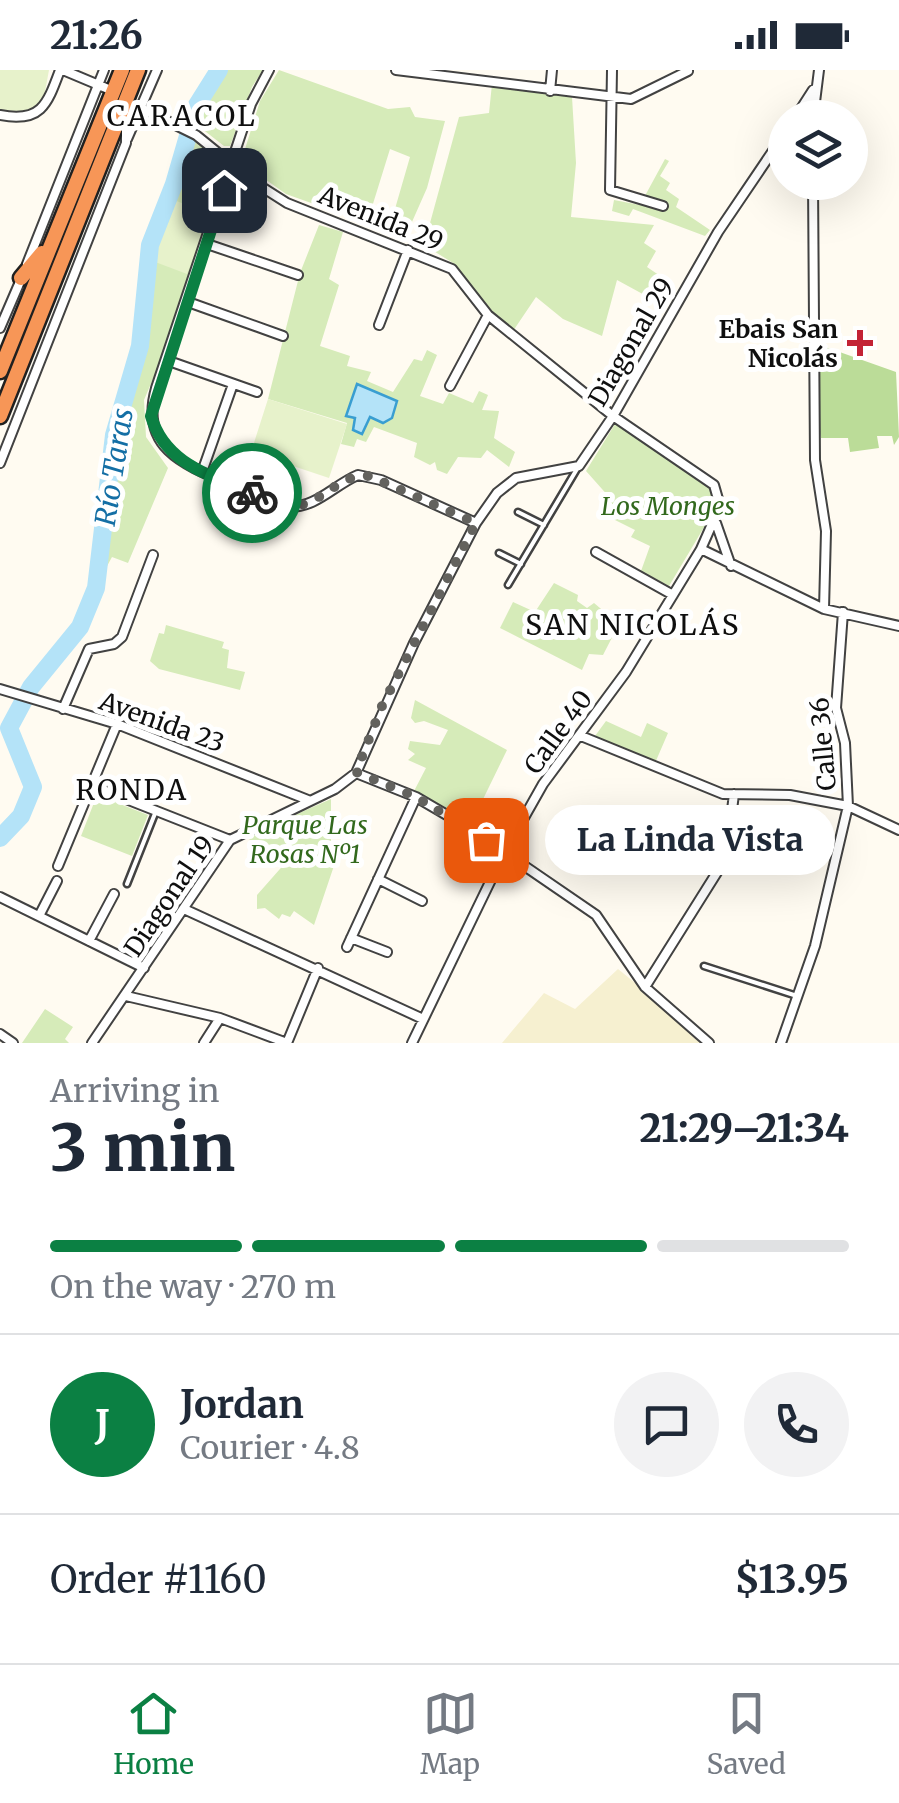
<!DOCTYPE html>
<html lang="en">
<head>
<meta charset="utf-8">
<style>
  :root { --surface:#fff; --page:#f2f2f3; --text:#1f2937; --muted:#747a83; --line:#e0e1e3; --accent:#0b8043 }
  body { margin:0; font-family:Merriweather,serif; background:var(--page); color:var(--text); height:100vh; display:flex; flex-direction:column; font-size:38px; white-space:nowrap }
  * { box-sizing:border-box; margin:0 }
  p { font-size:32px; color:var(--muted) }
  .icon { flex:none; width:55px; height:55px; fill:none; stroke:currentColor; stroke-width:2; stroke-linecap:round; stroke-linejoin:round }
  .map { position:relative; height:973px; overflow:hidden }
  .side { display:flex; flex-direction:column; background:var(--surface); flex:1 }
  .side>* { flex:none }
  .buttons { position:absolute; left:768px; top:30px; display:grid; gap:20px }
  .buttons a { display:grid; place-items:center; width:100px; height:100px; border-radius:50%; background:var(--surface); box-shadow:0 10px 40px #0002; font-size:50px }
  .pin { position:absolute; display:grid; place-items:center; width:85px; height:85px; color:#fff; margin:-42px; border-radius:20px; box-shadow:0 5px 15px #0006 }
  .courier { position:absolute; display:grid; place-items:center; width:100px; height:100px; margin:-50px; border:8px solid #0b8043; border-radius:50%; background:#fff; color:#222; box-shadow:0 2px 12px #0007 }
  .bubble { position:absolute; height:70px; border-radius:35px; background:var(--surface); box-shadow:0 10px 40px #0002; font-size:32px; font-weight:800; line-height:70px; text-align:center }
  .overview em { font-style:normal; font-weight:800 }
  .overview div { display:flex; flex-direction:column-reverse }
  .overview { display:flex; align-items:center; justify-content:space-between; height:170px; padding:0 50px }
  h1 { font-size:65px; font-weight:800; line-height:75px }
  .bar { display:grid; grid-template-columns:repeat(4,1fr); gap:15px 10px; align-content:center; height:120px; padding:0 50px }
  .bar i { height:12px; border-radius:8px; background:var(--line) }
  .bar .current { background:var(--accent) }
  .bar p { grid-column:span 4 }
  .line { display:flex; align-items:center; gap:25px; padding:0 50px; border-top:2px solid var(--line) }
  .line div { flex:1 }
  .round { display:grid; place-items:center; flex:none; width:105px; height:105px; border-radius:52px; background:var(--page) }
  .status { display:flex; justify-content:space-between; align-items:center; height:70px; padding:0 50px; background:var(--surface); direction:ltr }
  .status svg { height:28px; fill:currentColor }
  .tab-bar { display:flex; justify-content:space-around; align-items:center; height:140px; border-top:2px solid var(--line); background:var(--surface); font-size:28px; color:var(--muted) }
  .tab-bar a { display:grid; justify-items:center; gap:5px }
  .tab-bar .current { color:var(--accent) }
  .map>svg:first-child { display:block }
</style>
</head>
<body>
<div class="status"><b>21:26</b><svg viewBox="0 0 49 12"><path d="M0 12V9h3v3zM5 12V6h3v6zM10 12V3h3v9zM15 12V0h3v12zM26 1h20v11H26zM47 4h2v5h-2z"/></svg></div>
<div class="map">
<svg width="899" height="973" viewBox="0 0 899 973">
  <rect width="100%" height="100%" fill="#fffbf1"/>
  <path fill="#f6f0d0" d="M618 899 709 973H502L544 923 575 939Z"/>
  <path fill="#d6ebb9" d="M220 0H263L252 17 230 76H224L192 51Z
    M279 0 388 39 410 37 415 47 445 51 427 118 404 170 388 163 410 87 390 79 367 153 286 124 241 92 260 31Z
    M492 14 572 27 576 93 571 147 654 155 644 173 656 181 647 197 672 214 661 234 617 210 602 266 563 249 536 227 511 264 453 193 424 175 459 47 489 43Z
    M190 64 220 89 224 99 186 231 144 330 146 367 168 398 128 493 112 487 106 498 99 496 115 365 141 275 151 175Z
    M665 89 669 91 660 106 670 113 666 120 679 129 676 137 710 160 705 166 633 139 629 146 612 141 614 130 640 135Z
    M319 155 343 162 329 209 339 215 320 276 350 286 347 296 371 302 367 311 393 322 414 289 422 291 427 280 437 285 420 326 443 334 449 323 473 333 479 321 488 325 482 340 499 341 494 368 515 382 509 397 487 380 481 388 458 387 447 404 437 400 435 392 430 395 414 387 417 373 374 357 366 372 357 369 354 377 341 374 347 353 268 329 300 203Z
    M615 354 713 419 706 454 669 516 641 501 650 476 631 467 635 460 599 442 610 428 586 401Z
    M554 513 578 525 577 531 587 538 594 533 619 554 603 585 589 584 582 600 500 558 513 532 535 542Z
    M166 555 224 572 222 578 229 580 227 598 245 602 240 620 159 599 150 591 159 563 164 564Z
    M415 630 507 680 469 758 413 723 426 698 408 690 415 684 408 679 410 671 440 675 448 660 424 651 415 653 411 648Z
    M606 651 641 667 647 653 668 663 655 693 595 666Z
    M97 725 148 745 132 786 81 766Z
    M331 729V772H342L314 855 294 841 290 847 282 844 279 849 265 838 257 839V825L287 791 245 767Z
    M45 939 73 957 65 969 69 973H22Z"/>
  <path fill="#bbdc98" d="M817 274 896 302 899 367 894 375 892 366H877L879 378 850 382 848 368H821L814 332Z"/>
  <path fill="#e7f2cb" d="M0 0H49L42 38 19 44 0 41Z
    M174 130 210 144 187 204 150 190Z
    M268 329 347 354 329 408 251 382Z"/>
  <path fill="#b4e3f8" stroke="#399ed1" stroke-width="2.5" d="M357 314 397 331 392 348 383 353 370 347 362 364 353 360 355 348 346 346Z"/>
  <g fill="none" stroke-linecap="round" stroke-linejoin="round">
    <path stroke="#b4e3f8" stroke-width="18" d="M0 768 21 746 33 717 9 658 31 617 80 557 96 518 114 365 140 276 150 175 174 114 197 35 219 0"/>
    <defs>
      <path id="lane" d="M518 442 544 455
        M499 483 521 494
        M508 515 577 399
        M127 814 156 741
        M704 896 797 926"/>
      <path id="street" d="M63 0 113 21
        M269 0 251 34 156 318C138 382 190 397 238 417 252 423 273 437 288 437 316 438 334 415 358 405L381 410 476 453
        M396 0 631 29 688 1
        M612 0 610 120 663 136
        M550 21 552 0
        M141 38 196 65 254 112 287 133 452 199 488 245 613 346 714 415 720 436 701 479 626 602 543 714 504 783 412 973
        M0 45C41 53 47 35 60 0
        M795 48 813 20
        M813 48 819 0
        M127 69 157 0
        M813 112 815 390 826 461 824 539
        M207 174 298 205
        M27 194 104 0
        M188 232 283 266
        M379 255 408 180
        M0 258 22 207
        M166 290 257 322
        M450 316 488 245
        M0 393 126 73V42
        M202 402 233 314
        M716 453 731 496
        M701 479 824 539 899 556
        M596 482 673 525
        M0 619 117 654 308 730
        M63 639 89 579 114 574 122 567 153 485
        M581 666 723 724 790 725 848 736 899 760
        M356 703 416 727 469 758 596 845 645 917 709 973
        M93 716 230 770
        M58 796 117 654
        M378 809 422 831
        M0 827 144 898
        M184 839 423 949
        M39 846 57 811
        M351 868 387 882
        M89 871 114 824
        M347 877 416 727
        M645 917 726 788 734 724
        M126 926 220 948 287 973 318 898
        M0 964 13 973
        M92 973 230 770 335 719 356 703 414 573 476 453 497 423 516 408 579 396 613 346 718 162 785 63
        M204 973 220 948
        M781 973 815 876 848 736 845 673 836 638 843 542"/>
      <path id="highway" d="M21 208 42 183
        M0 301 122 0
        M0 346 138 0"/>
    </defs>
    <use href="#lane" stroke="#424242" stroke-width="9"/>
    <use href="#street" stroke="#424242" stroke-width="12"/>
    <use href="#highway" stroke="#202020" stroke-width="19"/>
    <use href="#lane" stroke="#fff" stroke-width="4"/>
    <use href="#street" stroke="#fff" stroke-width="8"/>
    <use href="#highway" stroke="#f79657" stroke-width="14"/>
  </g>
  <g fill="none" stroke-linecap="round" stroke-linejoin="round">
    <path stroke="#63625e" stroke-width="10" stroke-dasharray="0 18" d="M252 423C263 428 278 437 289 437 322 436 338 403 369 406L476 453 382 636 356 702 416 727 486 770"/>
    <path stroke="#0b8043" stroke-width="12" d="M224 120 151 346C165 394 210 405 252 423"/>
  </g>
  <path fill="#c32335" stroke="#fff" stroke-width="4" d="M855 258h10v10h10v10h-10v10h-10v-10h-10v-10h10z"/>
  <g text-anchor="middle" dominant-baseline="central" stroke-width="10" stroke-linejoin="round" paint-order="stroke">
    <g font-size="25" fill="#0f0f0f" stroke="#fff">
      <text transform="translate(381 148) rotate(22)">Avenida 29</text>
      <text transform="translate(631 272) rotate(-60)">Diagonal 29</text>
      <text transform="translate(162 652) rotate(20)">Avenida 23</text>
      <text transform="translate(558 662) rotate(-54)">Calle 40</text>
      <text transform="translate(823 674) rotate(-95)">Calle 36</text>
      <text transform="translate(169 826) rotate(-56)">Diagonal 19</text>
    </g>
    <g font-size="25" font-weight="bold" fill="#0f0f0f" stroke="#fff" text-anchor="end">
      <text x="838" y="259">Ebais San<tspan x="838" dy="29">Nicolás</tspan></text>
    </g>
    <g font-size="25" font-style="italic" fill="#32691d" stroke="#fff">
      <text x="668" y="436">Los Monges</text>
      <text x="305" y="755">Parque Las<tspan x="305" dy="29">Rosas Nº1</tspan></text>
    </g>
    <g font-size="28" letter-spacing="2.5" fill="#0f0f0f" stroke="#fff">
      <text x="182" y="46">CARACOL</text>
      <text x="633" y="555">SAN NICOLÁS</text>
      <text x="132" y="720">RONDA</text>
    </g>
    <g font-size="28" font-style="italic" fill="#146fa5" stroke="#fff">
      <text transform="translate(114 397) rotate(-81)">Río Taras</text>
    </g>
  </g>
</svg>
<div class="buttons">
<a><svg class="icon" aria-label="layers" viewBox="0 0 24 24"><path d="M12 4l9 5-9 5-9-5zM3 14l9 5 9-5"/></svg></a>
</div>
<div class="pin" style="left:486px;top:770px;background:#ea580c"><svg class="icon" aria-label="bag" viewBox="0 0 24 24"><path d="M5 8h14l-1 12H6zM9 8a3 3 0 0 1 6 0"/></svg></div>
<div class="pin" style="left:224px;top:120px;background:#1f2937"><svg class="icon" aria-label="home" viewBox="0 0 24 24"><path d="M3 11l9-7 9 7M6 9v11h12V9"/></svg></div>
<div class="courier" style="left:252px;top:423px"><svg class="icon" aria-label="bike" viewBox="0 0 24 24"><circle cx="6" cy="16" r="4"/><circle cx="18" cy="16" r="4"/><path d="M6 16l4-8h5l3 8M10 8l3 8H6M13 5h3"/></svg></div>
<div class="bubble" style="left:545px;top:735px;width:290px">La Linda Vista</div>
</div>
<section class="side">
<div class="overview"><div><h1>3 min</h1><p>Arriving in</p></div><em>21:29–21:34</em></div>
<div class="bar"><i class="current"></i><i class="current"></i><i class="current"></i><i></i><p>On the way · 270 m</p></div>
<div class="line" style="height:180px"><b class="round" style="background:var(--accent);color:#fff">J</b><div><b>Jordan</b><p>Courier · 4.8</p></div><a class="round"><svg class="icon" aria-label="chat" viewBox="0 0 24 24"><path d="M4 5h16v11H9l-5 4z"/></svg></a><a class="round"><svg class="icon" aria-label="phone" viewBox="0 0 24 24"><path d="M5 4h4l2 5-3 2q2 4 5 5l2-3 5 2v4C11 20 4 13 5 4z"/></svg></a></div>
<div class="line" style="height:130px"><div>Order #1160</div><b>$13.95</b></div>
</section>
<nav class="tab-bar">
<a class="current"><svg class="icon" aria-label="home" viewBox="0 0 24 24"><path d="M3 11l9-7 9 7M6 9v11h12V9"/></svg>Home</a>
<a><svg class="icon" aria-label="map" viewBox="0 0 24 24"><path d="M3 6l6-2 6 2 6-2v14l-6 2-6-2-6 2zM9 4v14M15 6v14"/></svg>Map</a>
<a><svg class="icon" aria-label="saved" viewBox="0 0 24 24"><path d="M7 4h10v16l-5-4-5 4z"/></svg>Saved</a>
</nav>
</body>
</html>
